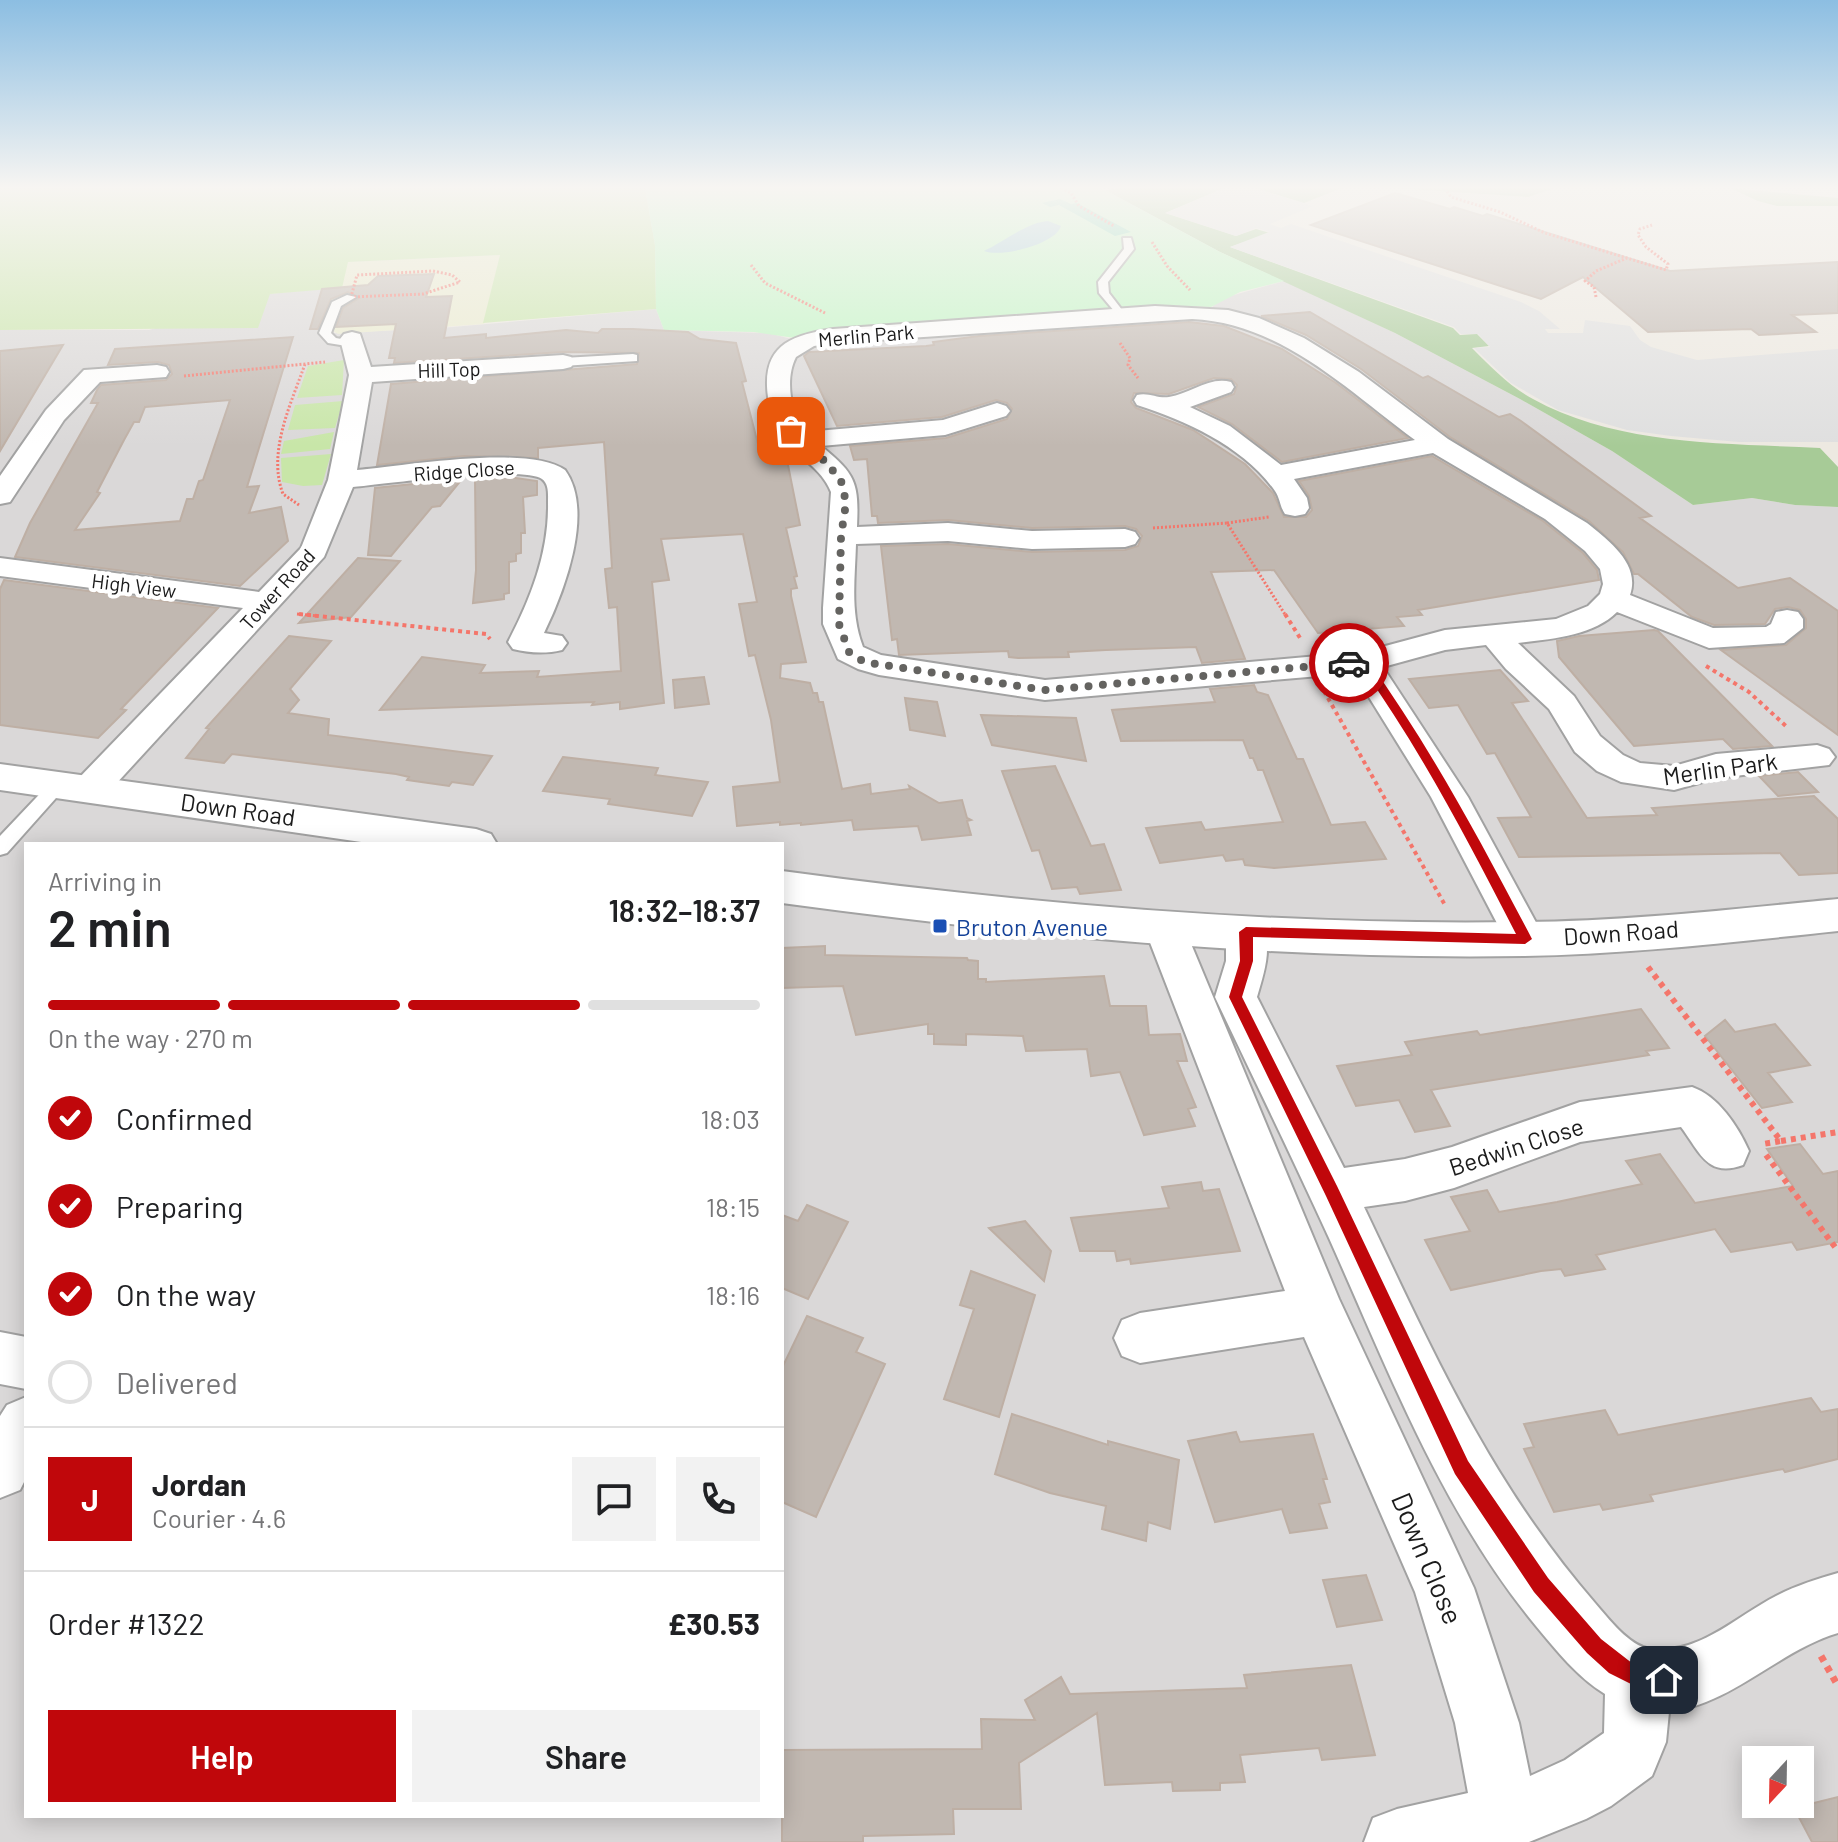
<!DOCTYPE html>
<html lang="en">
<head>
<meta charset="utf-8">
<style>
  :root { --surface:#fff; --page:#f2f2f2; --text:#202124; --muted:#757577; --line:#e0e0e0; --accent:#c0070b }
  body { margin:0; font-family:Barlow,sans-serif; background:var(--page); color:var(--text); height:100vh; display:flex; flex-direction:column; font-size:30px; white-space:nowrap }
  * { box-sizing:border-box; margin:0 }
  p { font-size:26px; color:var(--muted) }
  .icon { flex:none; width:44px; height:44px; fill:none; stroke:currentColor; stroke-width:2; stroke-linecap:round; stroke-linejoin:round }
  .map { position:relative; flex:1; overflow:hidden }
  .side { position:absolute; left:24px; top:842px; width:760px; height:976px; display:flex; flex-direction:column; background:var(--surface); border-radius:0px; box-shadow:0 4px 20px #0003 }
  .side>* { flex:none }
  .needle { width:52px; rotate:202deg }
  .controls { position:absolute; left:1742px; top:1746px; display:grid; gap:16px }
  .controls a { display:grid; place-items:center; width:72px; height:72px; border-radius:0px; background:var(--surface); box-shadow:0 4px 20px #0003; font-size:40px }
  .pin { position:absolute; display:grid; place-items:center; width:68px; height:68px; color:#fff; margin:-34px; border-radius:16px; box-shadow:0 4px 12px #0006 }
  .courier { position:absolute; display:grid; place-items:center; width:80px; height:80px; margin:-40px; border:6px solid #c0070b; border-radius:50%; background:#fff; color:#222; box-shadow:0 2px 10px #0007 }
  .summary em { font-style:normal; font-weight:600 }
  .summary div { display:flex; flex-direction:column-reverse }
  .summary { display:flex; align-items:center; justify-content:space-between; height:136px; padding:0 24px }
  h1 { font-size:52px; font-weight:600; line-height:60px }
  .bar { display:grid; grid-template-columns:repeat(4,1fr); gap:12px 8px; align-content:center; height:96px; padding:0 24px }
  .bar i { height:10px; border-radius:6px; background:var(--line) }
  .bar .selected { background:var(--accent) }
  .bar p { grid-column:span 4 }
  .line { display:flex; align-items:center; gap:20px; padding:0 24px; border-top:2px solid var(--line) }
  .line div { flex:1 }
  .round { display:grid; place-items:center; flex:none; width:84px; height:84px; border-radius:0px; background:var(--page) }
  ol { padding:0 24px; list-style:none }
  li { display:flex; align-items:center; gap:24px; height:88px }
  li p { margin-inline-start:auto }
  li .icon { padding:8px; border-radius:50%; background:var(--accent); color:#fff; stroke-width:4 }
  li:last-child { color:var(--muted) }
  li i { width:44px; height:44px; border:4px solid var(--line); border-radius:50% }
  .primary-button { display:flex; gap:16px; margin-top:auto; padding:16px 24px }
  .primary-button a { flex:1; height:92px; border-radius:0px; background:var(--accent); color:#fff; font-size:32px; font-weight:600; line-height:92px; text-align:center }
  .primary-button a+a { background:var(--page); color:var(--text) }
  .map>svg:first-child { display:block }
</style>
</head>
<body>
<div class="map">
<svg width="1838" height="1842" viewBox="0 0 1838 1842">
  <rect width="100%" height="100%" fill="#ede9e1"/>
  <path fill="#dad8d8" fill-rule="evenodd" d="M1284 281 1395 333 1520 399 1612 451 1693 505 1752 498 1795 505 1838 507V1842H0V330H149L269 294 331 288 319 324 336 323 334 333 441 328 656 309 664 330 768 333 811 344 1205 318 1214 305 1227 297ZM26 844H782V1816H26ZM1756 1760H1800V1804H1756Z"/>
  <path fill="#eaebcd" d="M500 255 484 324 338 334 333 331 335 323 319 325 331 288 348 262Z"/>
  <path fill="#c8e6a8" d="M0 188H645L655 245 656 309 483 323 500 255 348 262 342 288 270 294 258 328 0 330Z
    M344 360 342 395 297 398 308 366Z
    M343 401 335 428 288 430 295 405Z
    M334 432 330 449 281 454 284 441Z
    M331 454 322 485 303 486 282 482 281 458Z"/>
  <path fill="#a7cb97" d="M1120 188H1224L1165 213 1236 236 1256 229 1270 233 1230 247 1453 328 1460 335 1477 334 1489 346 1472 348C1491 367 1509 386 1533 399 1618 446 1725 443 1820 448L1838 467V507L1795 505 1752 498 1693 505 1612 451 1520 399 1395 333 1220 252 1105 190Z
    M1255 188H1342L1304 203Z
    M1393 188H1555L1528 197Z
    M1730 188 1838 198V206H1777L1758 201Z"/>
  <path fill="#bef7c2" d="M645 188H1101L1220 252 1284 281 1240 292 1211 307 1160 305 1052 315 982 317 825 331 795 338 754 332 664 330 656 309 655 245Z"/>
  <path fill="#81dab6" d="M1060 199 1071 204 1077 203 1131 232 1115 236 1059 205 1050 207 1042 203Z"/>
  <path fill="#dfdfdf" d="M1225 188H1254L1313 206 1270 224 1281 228 1291 224 1521 302 1539 311 1560 329H1545L1548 333H1583L1585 320 1630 326 1640 340 1651 347 1697 360 1838 349V442H1739L1671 436 1627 430 1558 410 1511 383 1474 348 1490 347 1478 334H1461L1454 327 1230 247 1269 232 1256 228 1236 236 1166 213Z"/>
  <path fill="#a3ced9" d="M1048 221 1061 226C1056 244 1001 258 984 251 1003 242 1028 222 1048 221Z"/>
  <path fill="#c1b8b1" stroke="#beafa4" stroke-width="2" fill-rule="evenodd" d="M1395 193 1450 209 1454 207 1483 216 1487 214 1670 271 1838 262V313L1792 315 1816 332 1759 335 1751 329 1648 332 1583 277 1541 299 1311 225Z
    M434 274 426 297 452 296 444 338 486 334V338L566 330 598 333 602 329H633L688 332 700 339 736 343 746 381 742 382 760 452 785 450 800 525 786 528 797 576 794 577 797 588 791 589V596L806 662 781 664 780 678 810 683 813 693H817L819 702H823L842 789 870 784 871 794 910 789 909 786 939 803 962 800 967 818 971 820 967 821 971 835 922 840 918 826 854 830 852 820 801 825V823L780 825V822L737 826 733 787 780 782 771 720 755 655 749 656 739 604 757 602 743 534 661 539 669 580 652 582 664 703 620 709V702L592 705 594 702 380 710 422 657 485 665 480 673 539 671 537 677 621 671 617 607 609 608 605 569 612 568 604 442 538 448V458L464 456 377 465 391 384 637 364 639 353 563 352 394 363 395 358H389L396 324 336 327 343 308 359 298 348 292 331 299 318 329H310L322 289 368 285 378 276Z
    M1310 312 1423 378 1428 376 1499 417 1510 414 1521 421 1651 516 1640 518 1738 588 1790 578 1838 611V735L1721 650 1786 645 1806 628V619L1800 610 1788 607 1775 609 1765 624 1714 625 1692 617 1638 574H1634L1623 552 1589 521 1450 437 1361 369 1306 335 1261 316Z
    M1189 322 1224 326 1282 349 1336 383 1408 438 1282 462 1232 424 1198 407 1234 394 1237 385 1231 379 1214 378 1169 394 1134 393 1131 402 1136 408 1193 430 1245 464 1273 493 1284 517H1306L1312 510 1309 496 1299 481 1432 456 1543 521 1583 553 1597 570 1599 580 1418 610 1422 615 1397 617 1404 626 1318 633 1274 570 1211 572 1245 659 1202 663 1196 647 1106 650 1068 652 1069 657 1018 658 1009 657 1008 651 899 655 897 639 892 640 881 546 948 544 1032 552 1125 550 1138 546 1142 536 1136 529 1125 526 1032 528 948 520 878 523 877 516H872L867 459 854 460 850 446 946 438 1007 419 1012 409 1007 403 996 400 942 417 837 426 804 356 809 352 926 346 934 345 933 342 979 336Z
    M293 337 247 487 259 486 249 513 281 507 288 541 240 586 15 557 30 523 98 403H91L97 390 101 385 166 380 172 374 169 365 158 362 108 365 115 349ZM230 400 203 480 199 481 193 499H187L180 521 75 530 100 493 97 492 124 440 134 422H139L145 407Z
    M63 345 0 451V351Z
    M509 477 537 481V495L523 497 525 533H521V553L516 554V561L509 562V593L504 594V599L473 603 476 570 475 478Z
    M462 479 440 506 432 507 391 556 368 555 375 488Z
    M358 558 400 561 351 617 299 623Z
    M4 580 218 608 121 709 126 710 98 738 0 725V589Z
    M1654 630 1658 631 1772 746 1733 749 1723 739 1634 746 1559 657 1557 641 1579 636Z
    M289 636 331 641 290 689 299 700 288 713 329 719 328 735 492 756 473 785 452 782 449 786 407 780 409 777 396 774 232 754 224 763 186 758 209 729 206 728Z
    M1500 670 1528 701 1512 703 1587 818 1657 815 1652 808 1814 796 1838 819V873L1799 875 1780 853 1519 857 1498 818 1531 817 1495 753 1487 754 1458 705 1429 708 1409 679Z
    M704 677 709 704 675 708 673 680Z
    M1254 685 1257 692 1268 695 1297 759H1303L1331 825 1365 822 1386 859 1274 868 1245 865 1243 859 1226 861 1223 855 1160 863 1146 828 1201 822 1205 830 1283 822 1263 770H1258L1253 758H1250L1243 740 1121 741 1112 710 1215 702 1210 689Z
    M905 698 937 702 945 736 910 730Z
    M981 715 1076 718 1086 761 992 745Z
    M563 757 658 768 655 775 708 782 692 816 608 804 610 799 543 791Z
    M1055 766 1091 846 1104 844 1121 890 1080 894 1077 887 1052 889 1039 850 1032 851 1002 771Z
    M1798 772 1818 792 1778 796 1759 776Z
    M825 946V955L967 958 968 960 978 961V979H986V982L1104 976 1110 1006H1146L1149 1035 1180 1034 1187 1061H1177L1196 1107 1188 1109 1195 1126 1144 1135 1120 1072 1091 1076 1087 1049 1026 1051 1023 1036 966 1034V1045L934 1044V1034H928V1024L856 1035 843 986 782 988V948Z
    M1641 1009 1669 1048 1646 1051 1649 1055 1431 1090 1450 1126 1415 1132 1399 1100 1356 1106 1337 1066 1412 1055 1405 1042 1477 1031 1480 1035Z
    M1725 1020 1735 1032 1775 1024 1810 1065 1768 1073 1792 1102 1762 1108 1705 1036Z
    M1800 1144 1823 1174 1838 1171V1242L1797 1250 1792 1242 1731 1252 1715 1229 1596 1255 1605 1269 1565 1276 1561 1269 1541 1271 1451 1290 1425 1240 1470 1231 1451 1197 1487 1190 1499 1212 1557 1202 1642 1184 1626 1161 1660 1154 1695 1203 1793 1186 1767 1149Z
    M1201 1182 1203 1191 1219 1189 1240 1251 1131 1264 1130 1259 1117 1261 1115 1251H1080L1071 1218 1169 1208 1162 1187Z
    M807 1205 848 1222 808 1299 782 1288V1215L798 1221Z
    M1025 1221 1051 1251 1044 1281 989 1228Z
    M971 1271 1035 1295 999 1417 944 1399 974 1309 960 1305Z
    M807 1316 863 1338 856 1352 885 1364 816 1517 782 1502V1368Z
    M1811 1398 1821 1412 1838 1409V1459L1785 1472 1783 1469 1650 1495 1653 1501 1603 1510 1600 1504 1554 1512 1524 1449 1534 1447 1524 1424 1605 1410 1618 1435Z
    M1012 1414 1108 1445V1441L1179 1460 1170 1529 1148 1522 1146 1541 1102 1529 1106 1506 1050 1493 995 1474Z
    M1236 1432 1240 1442 1313 1434 1327 1479H1323L1330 1502 1319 1504 1327 1528 1290 1533 1282 1509 1215 1522 1188 1441Z
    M1366 1575 1382 1620 1337 1627 1323 1580Z
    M1351 1665 1375 1755 1322 1760 1319 1748 1240 1755 1245 1782 1220 1783V1790L1173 1791 1172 1782 1105 1785 1097 1713 1019 1763 1021 1809H953L954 1834 863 1836V1842H782V1750L982 1749 981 1719 1035 1720 1025 1700 1061 1677 1070 1694 1247 1688 1244 1675Z
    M1838 1797V1842H1812L1794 1808Z"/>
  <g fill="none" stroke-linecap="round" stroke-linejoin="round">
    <defs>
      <path id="service" d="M1123 238H1131L1134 249 1108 282 1109 293 1126 315 1120 318 1099 293 1098 282 1124 249Z
        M347 295 356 297 341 306 331 333 336 338 357 342 359 344 353 347 328 343 319 333 332 302Z
        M633 354 637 355V361L563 366 557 362 563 358Z
        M58 779 67 785 64 789 7 853 0 855V836L52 781Z"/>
      <path id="minor" d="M1155 306 1228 310 1259 318 1304 338 1359 372 1448 439 1587 523C1608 540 1641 564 1630 595L1713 628 1766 627 1771 624 1776 612 1787 610 1798 612 1803 619V628L1784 643 1709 648 1617 612C1593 636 1551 639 1518 643L1574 696 1600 736 1623 755 1640 763 1674 766 1716 754 1817 745 1829 749 1835 757 1829 765 1717 778 1674 790 1621 782 1597 771 1575 752 1549 709 1506 669 1486 645 1445 650 1383 667 1468 797 1545 939 1539 950 1525 954 1511 950 1431 797 1354 673 1045 700 879 675 858 669 838 659 823 624V608L831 492C821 467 798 458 782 438 773 426 769 412 768 397 761 347 789 335 833 329ZM1192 319C1281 323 1347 390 1415 440L1281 465 1230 426 1190 407 1231 392 1234 387 1231 382C1209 376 1190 394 1169 397 1158 399 1149 392 1137 395L1134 400 1137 405C1187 421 1244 447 1275 491 1280 498 1280 507 1285 514L1295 516 1305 514 1309 508 1307 498 1294 479 1433 453 1545 519 1585 551 1600 569 1603 584 1600 594 1588 606 1556 619 1445 630 1363 652 1045 680 881 655 863 647C850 613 855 580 856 544L948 541 1032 549 1125 547 1135 544 1139 538 1135 532 1125 529 1032 531 948 523 857 527C859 483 856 474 821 446L945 435 1006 416 1010 411 1006 406 997 403 943 420 805 432C790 413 785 378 796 357L814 346 833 343Z
        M352 332 360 334 371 367 563 355 571 357 575 362 571 367 563 369 372 382 357 470C404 466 528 444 565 470 595 511 564 592 544 633L562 636 567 643 562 650C546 654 529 653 513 649L508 642C531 598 549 552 548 502 548 494 549 484 542 479 524 465 383 484 353 487L324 557 103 798 90 801 77 798 72 789 77 780 243 608 0 576V558L259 592 301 548 328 480 349 375 340 339 344 334Z
        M157 365 166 367 169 372 166 377 100 382 64 420 10 502 0 504V476L46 410 84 370Z
        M1164 912 1178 916 1184 927 1339 1299 1474 1588 1519 1723 1530 1776 1565 1760 1604 1733 1605 1694C1577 1677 1557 1651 1536 1626 1442 1512 1389 1372 1329 1238 1292 1157 1253 1077 1215 997L1226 961V932L1232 921 1246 917 1260 921C1274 946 1264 972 1257 997L1344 1168 1405 1159 1452 1147 1580 1102 1692 1087C1718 1096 1738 1126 1749 1151L1743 1165C1707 1178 1700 1152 1681 1127L1580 1142 1454 1188 1405 1201 1364 1207C1432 1350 1490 1482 1595 1603 1608 1618 1629 1646 1650 1649 1699 1655 1735 1617 1776 1596 1795 1586 1817 1579 1838 1573V1633C1778 1651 1734 1703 1669 1712L1666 1742 1652 1776 1611 1806 1586 1819 1529 1842H1364L1373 1818 1397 1809 1468 1793 1455 1723 1415 1592 1304 1337 1140 1363 1122 1356 1114 1338 1122 1320 1140 1313 1285 1291 1144 927 1150 916Z
        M0 1332 26 1337V1389L0 1384Z
        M26 1397V1478L20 1490 0 1498V1416L7 1405Z"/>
      <path id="tertiary" d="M0 764 476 829 491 834 497 844H375L0 790Z
        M782 871C1028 904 1276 926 1524 922 1629 921 1734 909 1838 899V931C1734 942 1629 954 1524 956 1276 960 1028 936 782 903Z"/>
    </defs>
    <use href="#service" stroke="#a2a2a2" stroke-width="4"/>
    <use href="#minor" stroke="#a2a2a2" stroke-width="4"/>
    <use href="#tertiary" stroke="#a2a2a2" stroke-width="4"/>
    <path stroke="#f4766b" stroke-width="3" stroke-dasharray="2 2" stroke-linecap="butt" d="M1061 188 1071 193 1079 206 1114 226
      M1445 188 1451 197 1500 212 1545 233 1666 270 1668 264 1646 247 1638 235 1640 229 1652 225
      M1152 242 1167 266 1190 290
      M751 265 765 283 825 313
      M433 271 452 275 460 282 423 294 351 297 357 275Z
      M1596 297 1594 287 1585 281 1596 271 1627 258
      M1120 343 1130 358 1128 365 1138 378
      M184 376 325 362
      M299 505 283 494C267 452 291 404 305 364
      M1227 523 1269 517
      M1153 528 1227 523 1286 616
      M297 614 318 616"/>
    <path stroke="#f4766b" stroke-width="4" stroke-dasharray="4 4" stroke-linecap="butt" d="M299 614 486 634 490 639
      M1285 614 1302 641
      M1706 666 1749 692 1787 727
      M1324 691 1445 905"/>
    <path stroke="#f4766b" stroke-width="6" stroke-dasharray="5 5" stroke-linecap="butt" d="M1648 967 1781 1141 1763 1144
      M1781 1141 1838 1132
      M1766 1155 1838 1251"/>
    <path stroke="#f4766b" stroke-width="7" stroke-dasharray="6 6" stroke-linecap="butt" d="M1821 1656 1838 1686"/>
    <use href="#service" fill="#fff" fill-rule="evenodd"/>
    <use href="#minor" fill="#fff" fill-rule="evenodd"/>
    <use href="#tertiary" fill="#fff" fill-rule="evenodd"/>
  </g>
  <linearGradient id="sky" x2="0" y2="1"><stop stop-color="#8cbee2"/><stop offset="0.42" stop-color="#f7f5f2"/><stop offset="1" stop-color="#f7f5f2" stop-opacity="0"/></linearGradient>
  <rect width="1838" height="446" fill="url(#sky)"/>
  <path fill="#c0070b" d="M1367 659C1431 748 1481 842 1532 939L1525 944 1253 937V961L1242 997 1337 1186 1468 1461 1548 1578 1601 1639 1637 1667 1671 1673 1674 1680 1671 1687 1664 1690 1635 1686 1609 1673 1587 1653 1534 1592 1455 1474 1326 1196 1229 997 1240 961 1239 932 1246 927 1516 934C1468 841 1421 750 1360 665L1349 666 1344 663Z"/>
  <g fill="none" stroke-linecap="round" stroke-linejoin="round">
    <path stroke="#646360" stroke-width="8" stroke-dasharray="0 14.4" d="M791 431 828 464 842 483 846 503 841 536 839 624 849 652 864 662 1045 690 1349 663"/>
  </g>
  <rect fill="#1a4fb4" stroke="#fff" stroke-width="3" x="932" y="918" width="16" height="16" rx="4"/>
  <g text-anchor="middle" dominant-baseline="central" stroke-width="8" stroke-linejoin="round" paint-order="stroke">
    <g font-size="20" fill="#1b1b1b" stroke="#fff">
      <text transform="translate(866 335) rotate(-5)">Merlin Park</text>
      <text transform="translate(449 369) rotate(-2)">Hill Top</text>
      <text transform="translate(464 470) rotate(-4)">Ridge Close</text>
      <text transform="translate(134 585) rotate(7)">High View</text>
      <text transform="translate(277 589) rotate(-48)">Tower Road</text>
    </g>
    <g font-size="24" fill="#1b1b1b" stroke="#fff">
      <text transform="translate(1720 768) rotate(-8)">Merlin Park</text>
      <text transform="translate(238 809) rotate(8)">Down Road</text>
      <text transform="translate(1621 932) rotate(-4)">Down Road</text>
      <text transform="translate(1516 1146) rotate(-18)">Bedwin Close</text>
    </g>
    <g font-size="24" fill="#164399" stroke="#fff" text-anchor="start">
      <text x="956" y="926">Bruton Avenue</text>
    </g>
    <g font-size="28" fill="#1b1b1b" stroke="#fff">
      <text transform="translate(1428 1558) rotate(67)">Down Close</text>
    </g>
  </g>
</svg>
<div class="controls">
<a><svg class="needle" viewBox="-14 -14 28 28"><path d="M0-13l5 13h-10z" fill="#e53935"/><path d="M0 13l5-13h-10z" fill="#757577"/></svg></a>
</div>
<div class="pin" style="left:791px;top:431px;background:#ea580c"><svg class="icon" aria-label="bag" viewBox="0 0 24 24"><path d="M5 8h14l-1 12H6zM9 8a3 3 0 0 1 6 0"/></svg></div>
<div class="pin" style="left:1664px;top:1680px;background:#1f2937"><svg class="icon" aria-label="home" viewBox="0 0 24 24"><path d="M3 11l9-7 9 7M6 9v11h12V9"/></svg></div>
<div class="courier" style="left:1349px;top:663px"><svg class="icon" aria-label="car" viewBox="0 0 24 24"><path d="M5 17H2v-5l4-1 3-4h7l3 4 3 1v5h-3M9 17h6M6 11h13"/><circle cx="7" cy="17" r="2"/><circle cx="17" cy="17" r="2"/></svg></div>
<section class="side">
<div class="summary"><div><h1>2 min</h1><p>Arriving in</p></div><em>18:32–18:37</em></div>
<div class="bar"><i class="selected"></i><i class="selected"></i><i class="selected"></i><i></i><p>On the way · 270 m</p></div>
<ol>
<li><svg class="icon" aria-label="check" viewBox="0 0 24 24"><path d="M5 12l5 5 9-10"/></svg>Confirmed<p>18:03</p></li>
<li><svg class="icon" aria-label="check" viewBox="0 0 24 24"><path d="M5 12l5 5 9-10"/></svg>Preparing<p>18:15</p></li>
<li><svg class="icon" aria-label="check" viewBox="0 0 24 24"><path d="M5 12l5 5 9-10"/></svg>On the way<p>18:16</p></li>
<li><i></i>Delivered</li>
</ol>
<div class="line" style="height:144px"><b class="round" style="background:var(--accent);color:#fff">J</b><div><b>Jordan</b><p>Courier · 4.6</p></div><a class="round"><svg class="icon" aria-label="chat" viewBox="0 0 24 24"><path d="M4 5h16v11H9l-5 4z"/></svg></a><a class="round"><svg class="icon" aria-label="phone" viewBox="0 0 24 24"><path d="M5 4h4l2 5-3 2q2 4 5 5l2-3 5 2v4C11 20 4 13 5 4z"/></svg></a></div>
<div class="line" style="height:104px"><div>Order #1322</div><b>£30.53</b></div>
<div class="primary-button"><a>Help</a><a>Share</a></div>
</section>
</div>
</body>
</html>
